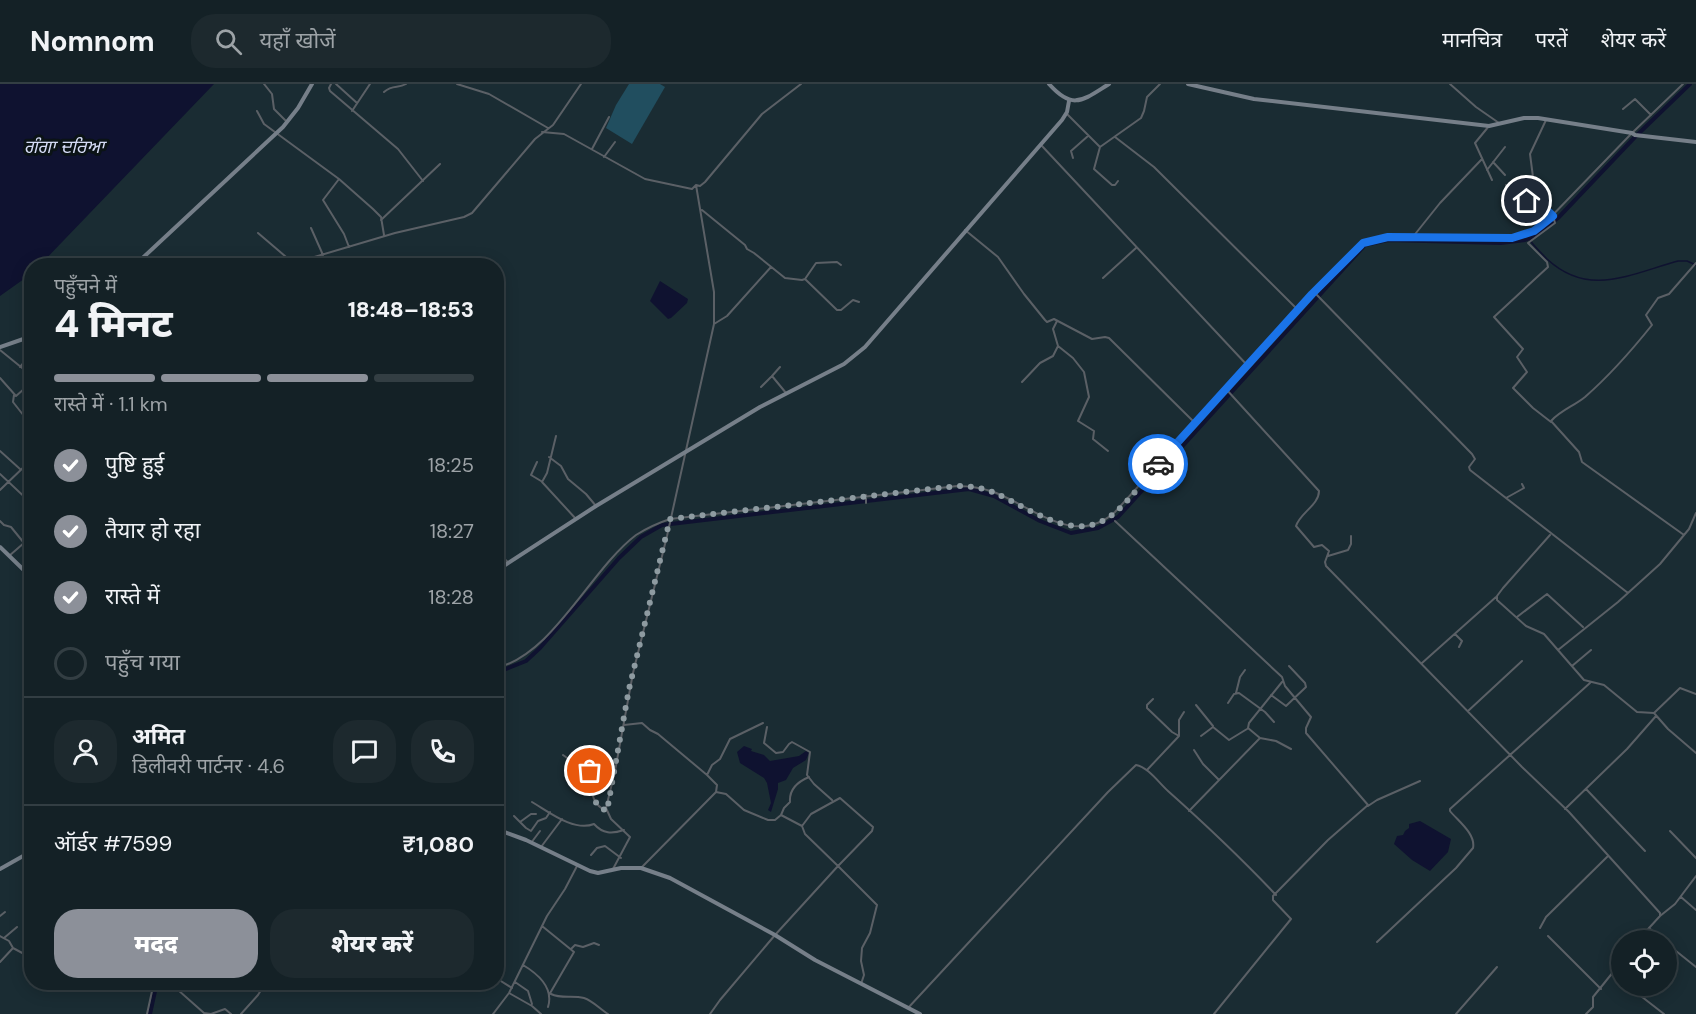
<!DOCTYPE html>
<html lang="hi">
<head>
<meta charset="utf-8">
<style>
  :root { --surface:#142126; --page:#1d292e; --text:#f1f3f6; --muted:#9da3a7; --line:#333e43; --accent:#8c9099 }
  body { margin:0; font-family:"DM Sans","Noto Sans Devanagari","Noto Sans Gurmukhi",sans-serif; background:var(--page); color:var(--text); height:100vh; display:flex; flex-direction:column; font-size:22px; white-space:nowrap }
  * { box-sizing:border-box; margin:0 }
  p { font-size:20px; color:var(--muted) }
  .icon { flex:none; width:33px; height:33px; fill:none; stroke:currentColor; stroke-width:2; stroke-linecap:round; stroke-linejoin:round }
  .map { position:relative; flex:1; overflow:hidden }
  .side { position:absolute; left:24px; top:174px; width:480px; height:732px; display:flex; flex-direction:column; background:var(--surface); border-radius:24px; box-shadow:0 3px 15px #0003,0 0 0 2px var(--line) }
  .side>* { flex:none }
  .fabs { position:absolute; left:1611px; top:846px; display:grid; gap:12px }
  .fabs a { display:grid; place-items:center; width:66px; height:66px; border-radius:50%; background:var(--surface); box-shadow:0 3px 15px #0003,0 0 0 2px var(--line); font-size:30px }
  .pin { position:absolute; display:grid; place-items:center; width:51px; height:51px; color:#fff; margin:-26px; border:3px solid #fff; border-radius:50%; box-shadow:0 2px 6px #0007 }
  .courier { position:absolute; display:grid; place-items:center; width:60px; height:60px; margin:-30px; border:4px solid #1a73e8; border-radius:50%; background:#fff; color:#222; box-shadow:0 2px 8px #0007 }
  .summary em { font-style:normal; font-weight:800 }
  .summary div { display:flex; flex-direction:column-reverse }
  .summary { display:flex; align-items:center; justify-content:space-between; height:102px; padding:0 30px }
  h1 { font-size:39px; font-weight:800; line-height:45px }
  .bar { display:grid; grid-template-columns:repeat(4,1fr); gap:9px 6px; align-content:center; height:72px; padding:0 30px }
  .bar i { height:8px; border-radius:4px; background:var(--line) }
  .bar .current { background:var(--accent) }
  .bar p { grid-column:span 4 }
  .line { display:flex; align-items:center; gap:15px; padding:0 30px; border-top:2px solid var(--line) }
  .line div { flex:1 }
  .round { display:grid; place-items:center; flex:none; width:63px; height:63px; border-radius:24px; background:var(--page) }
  ol { padding:0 30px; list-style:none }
  li { display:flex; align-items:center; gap:18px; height:66px }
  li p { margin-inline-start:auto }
  li .icon { padding:6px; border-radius:50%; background:var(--accent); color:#fff; stroke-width:4 }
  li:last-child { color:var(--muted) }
  li i { width:33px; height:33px; border:3px solid var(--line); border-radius:50% }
  .cta { display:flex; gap:12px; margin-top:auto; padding:12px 30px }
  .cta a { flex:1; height:69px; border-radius:24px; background:var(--accent); color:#fff; font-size:24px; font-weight:800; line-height:69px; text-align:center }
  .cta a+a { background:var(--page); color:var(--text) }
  header { display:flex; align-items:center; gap:36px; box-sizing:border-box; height:84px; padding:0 30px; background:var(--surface); border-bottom:2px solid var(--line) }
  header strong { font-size:28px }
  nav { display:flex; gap:33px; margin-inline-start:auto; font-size:21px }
  .search { width:420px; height:54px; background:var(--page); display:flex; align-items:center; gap:15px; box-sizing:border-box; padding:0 21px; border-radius:24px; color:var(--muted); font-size:22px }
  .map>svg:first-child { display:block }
</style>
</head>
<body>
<header>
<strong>Nomnom</strong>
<div class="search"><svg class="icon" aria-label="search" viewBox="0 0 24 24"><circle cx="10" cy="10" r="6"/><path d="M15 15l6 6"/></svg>यहाँ खोजें</div>
<nav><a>मानचित्र</a><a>परतें</a><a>शेयर करें</a></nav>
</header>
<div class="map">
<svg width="1696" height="930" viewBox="0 0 1696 930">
  <rect width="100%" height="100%" fill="#1a2c33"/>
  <path fill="#214e5f" d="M629 0H660L665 3 632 60 606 44 616 21Z"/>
  <path fill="#0f1230" d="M0 0H214L40 181 32 182 31 190 0 212Z
    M660 197 688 215 687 219 671 234 668 235 650 217Z
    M744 662 752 665 751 667 764 671 770 677 799 672 806 667 809 669 806 676 793 684 786 696 778 699V705L771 728 768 726 771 719 767 699 764 694 740 679 737 668Z
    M1420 737 1451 755 1448 768 1430 787 1412 776 1394 760 1397 752 1403 751 1405 747 1409 744V740Z"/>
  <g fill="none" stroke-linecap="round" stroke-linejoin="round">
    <path stroke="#0f1230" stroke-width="1.5" d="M1528 154C1534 162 1540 168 1547 175 1589 214 1630 190 1678 177H1687L1696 181"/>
    <path stroke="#0f1230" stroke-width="4" d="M496 589 526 577 540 564 619 474 641 453 662 441 969 405 994 412 1040 437 1071 449 1098 444 1118 433 1365 161 1388 156 1501 159 1525 156 1536 151 1558 134 1635 53 1690 0
      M150 930 157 898"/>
    <path stroke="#5b6066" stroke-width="2" d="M264 0 272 10 274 25 287 38
      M331 0 329 4 330 7 398 65 423 97
      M336 0 357 19
      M457 0 489 10 548 44
      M1450 0 1476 23 1499 39
      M384 8C393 0 398 5 406 0
      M1623 25 1635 15 1651 31
      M257 27 264 40 339 95 373 125 381 133 384 151
      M352 27 370 0
      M1066 29 1100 63 1141 34 1144 27 1147 13 1160 0
      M1489 42 1475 59 1492 96
      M542 48 564 50 645 95 692 105 696 101 700 102 705 98 762 30 801 0
      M1115 53 1154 83 1298 226
      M1042 62 1247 281
      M1100 63 1094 85 1112 101H1115L1118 97
      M592 65 609 33
      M604 73 615 58
      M1073 74 1071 67 1088 52
      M1493 78 1505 91
      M1487 86 1505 63
      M1533 93 1530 70 1546 36
      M339 95 323 116 344 150 349 163
      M1506 101 1514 104 1525 117 1535 115 1553 132 1555 139 1528 159 1547 178 1548 183 1494 233 1523 265 1517 273 1527 288 1513 304 1533 324 1551 338
      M702 126 745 161 747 165 754 169 785 194 802 196 805 195 816 179 837 178 841 181
      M381 136 440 80
      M311 144 323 171
      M965 146 998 173 1024 210 1045 236 1047 238 1054 235 1092 255 1105 253 1109 254 1195 339
      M258 149 292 178
      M1412 154 1440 119 1482 75
      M284 182 395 149 464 133 472 129 535 55 553 41 581 0
      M1103 194 1136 164
      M805 195 837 226H841L853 216 859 218
      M1314 208 1472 370 1475 375 1469 383 1470 386 1628 509
      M1057 237 1053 245 1058 262 1073 274 1084 288 1089 313 1078 337 1094 347 1093 355 1108 367
      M714 240 727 232 771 183
      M29 253 32 259
      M0 266 32 292
      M20 283 32 269
      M772 292 780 283
      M0 294 16 312 32 298
      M1022 298 1040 279 1053 272 1058 262
      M761 303 772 292 786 309
      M1226 305 1319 407C1319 421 1300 429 1296 442L1314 463 1322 461 1329 467 1325 478 1326 482 1522 683 1569 728 1660 829V832L1638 856
      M14 311 13 318 24 332
      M556 352 547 389 542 398 576 435
      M0 367 20 385
      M549 373 561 382 568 395 586 410 596 422
      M537 378 531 391 541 397
      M0 390 32 420
      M0 406 28 379 32 383
      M866 411V419
      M1506 414 1524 404 1522 400
      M0 437 4 441 11 443 24 459
      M1115 437 1282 593 1285 602 1311 633 1306 644V649L1368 721 1328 756 1273 812V816L1291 835 1214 930
      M1550 451 1503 504 1497 512V516L1526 542 1544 550 1584 596 1604 601 1637 628 1654 629 1668 645 1696 669
      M1684 451 1689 445 1696 429
      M496 468 508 478
      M9 472 32 452
      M1328 472 1348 466 1351 460V452
      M1517 533 1547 510 1583 543
      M1455 550 1462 557 1459 563
      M1558 566 1618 518 1660 480 1684 451 1582 378 1579 368 1551 337C1561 326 1574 322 1585 313 1609 292 1632 266 1652 241L1646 231 1658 214 1669 210 1696 179
      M1422 579 1496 513
      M1572 582 1591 566
      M496 584C553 571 590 486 636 451 647 444 658 439 670 435L957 402C970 402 982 404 994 408 1033 423 1075 464 1115 428L1327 194 1357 165 1365 158 1373 155 1388 153 1504 155 1526 150 1544 140 1632 49 1683 0
      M1282 598 1249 639 1248 644 1260 654 1276 657 1291 665
      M1236 609 1240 593 1245 586
      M1271 611 1286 622 1306 603 1305 599 1289 582
      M1153 615 1147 621V624L1172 648 1179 652
      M1228 619 1234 610 1239 609 1265 628 1274 638
      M1196 621 1213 642
      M1468 627 1522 577
      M1654 629 1680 604 1696 610
      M624 641 642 639 650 646 658 650 707 691 717 701 716 708 641 784
      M767 643 764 659 776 669 783 668 789 660 792 658 810 668 807 691 814 700 832 716
      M1201 652 1213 643 1229 656 1247 645
      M1194 666 1203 680 1219 696
      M563 671 580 683 590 687C592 703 589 720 607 727
      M1147 686 1179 652V636L1184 628
      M707 691 712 681 720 675 730 655 763 639
      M496 702 503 709 496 723
      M1586 705 1645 767
      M532 718C549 728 574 748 594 740 603 750 612 750 624 746
      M1368 722 1377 716 1420 697
      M1565 725 1627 665 1656 632
      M1189 727 1260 654
      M781 731 784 724 790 718C789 705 797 698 809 693
      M514 732 526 744 531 747 538 737 546 734 550 728
      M520 738 531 730H536
      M802 742 811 730 840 714 873 743 872 747 838 782 877 821 870 849 862 864 861 877 864 891 861 900
      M1670 747 1696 774
      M531 759 540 747
      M541 763 562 735
      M591 771 597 764 605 762 621 774
      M613 785 630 753 611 735 606 724 615 687 633 589 667 452 714 240V208L696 101
      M1681 813 1696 826
      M0 832 5 828
      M1660 832 1675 820 1696 792
      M542 842 574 868 549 911
      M1540 844 1546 833 1608 772
      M1649 844 1663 856
      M0 852 9 857 13 864 26 871
      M1548 852 1601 905
      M4 854 17 843
      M1377 858 1456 784 1473 764C1476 750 1458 737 1450 727V725L1590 599
      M1666 859 1696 883
      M571 865 575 861 583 863 594 859 599 861
      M0 878 13 864
      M523 881C538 890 554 904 548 923
      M1612 890 1622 896
      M496 894 512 904
      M169 898 204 929 211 930 225 925 231 930
      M515 898 528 907 532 920
      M1628 902 1664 930
      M509 909 532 922 541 930
      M551 910C561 915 573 911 584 914 593 917 600 925 608 930
      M908 924 1108 708 1136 681C1148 683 1159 699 1168 707 1205 740 1241 774 1276 811
      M147 930 154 898
      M241 930 258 911 266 898
      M493 930 509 909 547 832 565 805 577 782
      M710 930 720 916 775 851 838 782 805 750 802 742 781 731 775 736H768L744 726 726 710 716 708
      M1456 930 1497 883
      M1586 930 1593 923V913L1622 877"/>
    <path stroke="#767f89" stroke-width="4" d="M1049 0C1073 27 1083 16 1109 0
      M1188 0 1254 15 1489 42 1524 34H1538L1632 49 1635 51 1696 58
      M134 182 283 43 298 24 312 0
      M0 263 32 252
      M0 463 32 494
      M496 487 596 422 760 323 844 280 865 263 1062 36 1067 28 1069 17
      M496 745 526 756 590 787 598 789 621 784H641L670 794 775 851 815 876 920 930
      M0 785 32 767"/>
  </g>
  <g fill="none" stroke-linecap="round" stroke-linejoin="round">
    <path stroke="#8e9ba1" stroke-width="6" stroke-dasharray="0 10.8" d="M590 687C592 702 589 720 607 727L629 605 670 435 957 402C971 402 985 404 997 410 1031 425 1075 460 1112 431 1129 418 1143 397 1158 380"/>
    <path stroke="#1a73e8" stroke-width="8" d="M1158 380 1312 210 1363 159 1388 153 1512 154 1534 147 1553 132 1535 115 1531 114 1527 117"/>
  </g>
  <g text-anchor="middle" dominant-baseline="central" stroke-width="6" stroke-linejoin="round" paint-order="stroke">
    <g font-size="18" font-style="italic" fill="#d6dcf6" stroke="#0b1316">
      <text x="64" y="63">ਗੰਗਾ ਦਰਿਆ</text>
    </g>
  </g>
</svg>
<div class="fabs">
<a><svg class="icon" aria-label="locate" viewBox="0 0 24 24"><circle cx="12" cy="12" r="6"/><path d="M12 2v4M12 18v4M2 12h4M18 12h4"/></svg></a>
</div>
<div class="pin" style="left:590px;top:687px;background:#ea580c"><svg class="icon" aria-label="bag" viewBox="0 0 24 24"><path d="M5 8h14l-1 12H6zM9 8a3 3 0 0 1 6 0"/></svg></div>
<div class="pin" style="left:1527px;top:117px;background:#1f2937"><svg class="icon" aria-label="home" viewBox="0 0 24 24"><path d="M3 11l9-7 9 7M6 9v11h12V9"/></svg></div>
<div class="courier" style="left:1158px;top:380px"><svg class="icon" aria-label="car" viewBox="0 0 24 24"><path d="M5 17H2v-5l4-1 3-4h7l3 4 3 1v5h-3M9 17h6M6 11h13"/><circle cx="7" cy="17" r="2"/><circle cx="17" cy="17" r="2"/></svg></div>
<section class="side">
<div class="summary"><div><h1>4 मिनट</h1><p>पहुँचने में</p></div><em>18:48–18:53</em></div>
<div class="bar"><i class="current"></i><i class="current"></i><i class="current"></i><i></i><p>रास्ते में · 1.1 km</p></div>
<ol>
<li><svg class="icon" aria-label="check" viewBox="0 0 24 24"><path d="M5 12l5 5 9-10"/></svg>पुष्टि हुई<p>18:25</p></li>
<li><svg class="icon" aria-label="check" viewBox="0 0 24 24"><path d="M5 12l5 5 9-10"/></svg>तैयार हो रहा<p>18:27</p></li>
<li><svg class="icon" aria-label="check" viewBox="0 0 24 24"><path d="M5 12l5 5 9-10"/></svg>रास्ते में<p>18:28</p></li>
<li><i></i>पहुँच गया</li>
</ol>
<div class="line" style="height:108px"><a class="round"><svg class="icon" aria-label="person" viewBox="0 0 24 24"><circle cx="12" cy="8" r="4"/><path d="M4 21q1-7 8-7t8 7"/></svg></a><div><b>अमित</b><p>डिलीवरी पार्टनर · 4.6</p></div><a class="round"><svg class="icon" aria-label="chat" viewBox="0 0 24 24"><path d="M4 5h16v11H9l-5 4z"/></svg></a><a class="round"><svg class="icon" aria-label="phone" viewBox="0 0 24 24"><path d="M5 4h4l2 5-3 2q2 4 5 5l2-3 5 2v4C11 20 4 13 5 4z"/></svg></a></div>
<div class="line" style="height:78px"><div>ऑर्डर #7599</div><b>₹1,080</b></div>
<div class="cta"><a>मदद</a><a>शेयर करें</a></div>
</section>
</div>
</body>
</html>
